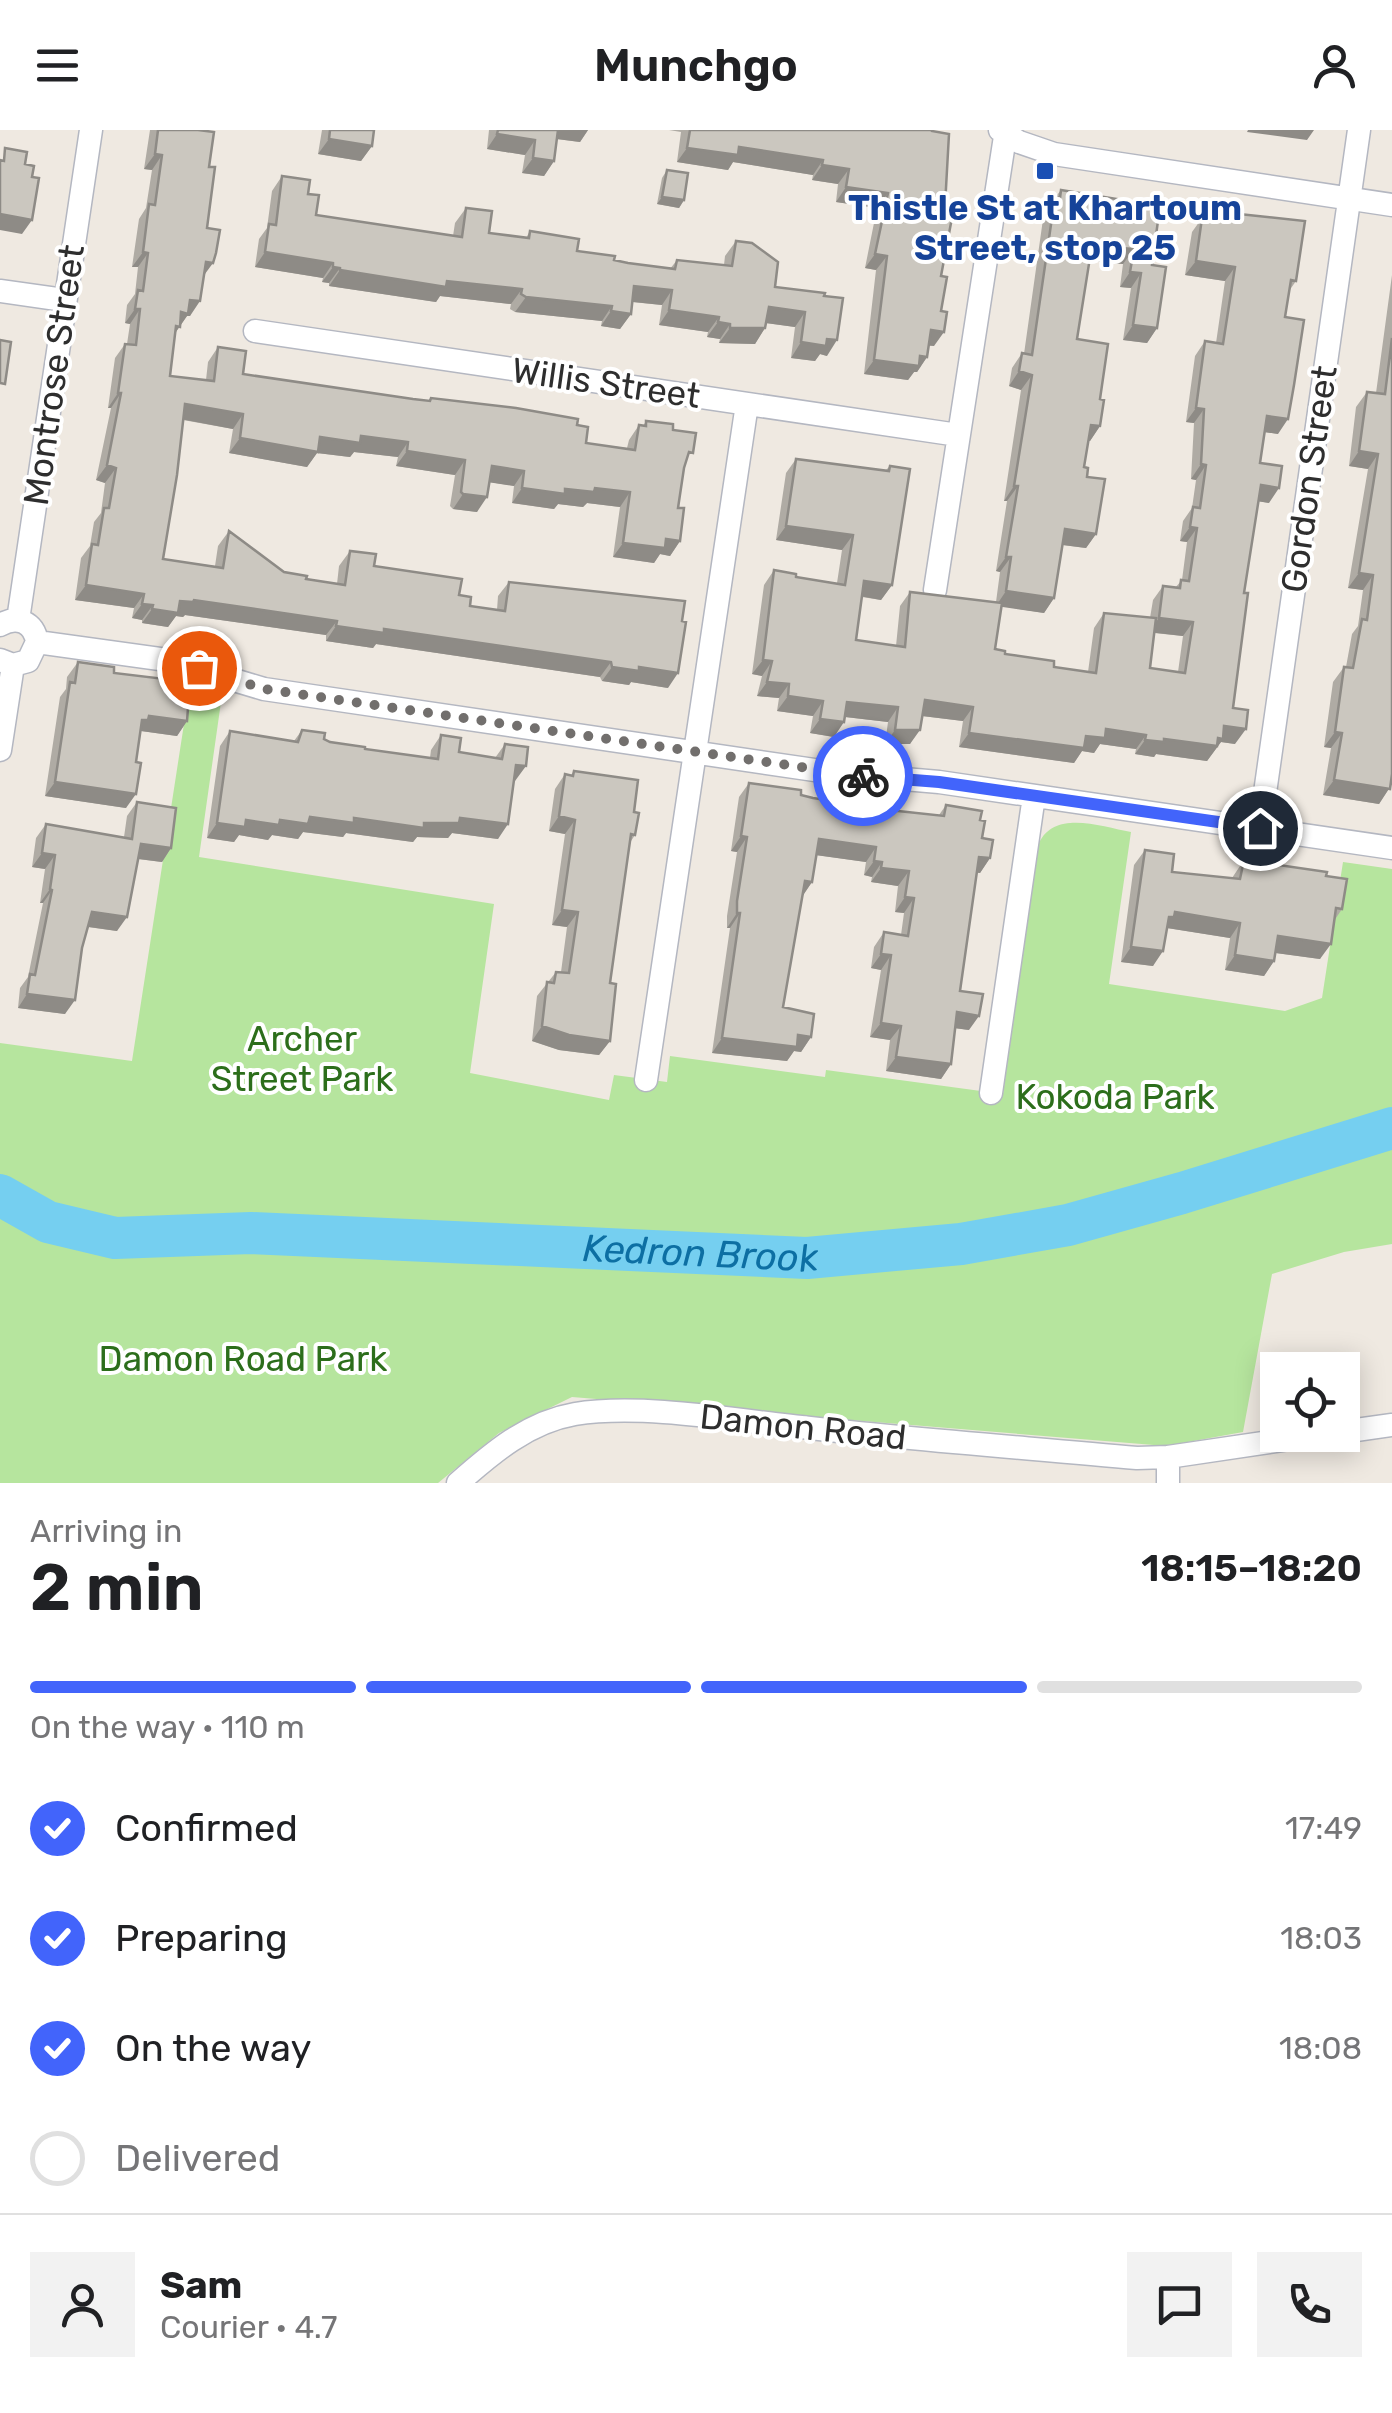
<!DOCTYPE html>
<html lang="en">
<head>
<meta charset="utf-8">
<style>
  :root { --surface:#fff; --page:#f2f2f2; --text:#202124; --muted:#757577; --line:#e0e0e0; --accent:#4264fb }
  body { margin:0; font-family:Rubik,sans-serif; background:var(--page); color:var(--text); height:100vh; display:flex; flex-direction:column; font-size:38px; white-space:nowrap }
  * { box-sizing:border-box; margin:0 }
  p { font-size:32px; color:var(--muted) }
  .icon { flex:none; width:55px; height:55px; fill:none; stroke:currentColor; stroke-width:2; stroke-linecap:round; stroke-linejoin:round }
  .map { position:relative; height:1353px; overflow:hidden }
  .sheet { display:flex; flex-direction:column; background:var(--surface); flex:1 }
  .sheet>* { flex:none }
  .controls { position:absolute; left:1260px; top:1222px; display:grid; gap:20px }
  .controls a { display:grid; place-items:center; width:100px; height:100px; border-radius:0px; background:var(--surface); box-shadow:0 5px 25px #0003; font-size:50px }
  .pin { position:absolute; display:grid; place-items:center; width:85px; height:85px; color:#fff; margin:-42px; border:5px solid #fff; border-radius:50%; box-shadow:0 2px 10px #0007 }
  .courier { position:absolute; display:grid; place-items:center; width:100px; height:100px; margin:-50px; border:8px solid #4264fb; border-radius:50%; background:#fff; color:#222; box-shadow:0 2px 12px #0007 }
  .overview em { font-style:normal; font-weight:600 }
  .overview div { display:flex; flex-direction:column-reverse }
  .overview { display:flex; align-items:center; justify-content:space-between; height:170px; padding:0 30px }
  h1 { font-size:65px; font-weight:600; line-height:75px }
  .bar { display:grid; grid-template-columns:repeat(4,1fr); gap:15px 10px; align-content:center; height:120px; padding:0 30px }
  .bar i { height:12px; border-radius:8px; background:var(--line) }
  .bar .on { background:var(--accent) }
  .bar p { grid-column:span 4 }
  .line { display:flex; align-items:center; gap:25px; padding:0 30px; border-top:2px solid var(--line) }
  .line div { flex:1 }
  .round { display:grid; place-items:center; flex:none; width:105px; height:105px; border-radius:0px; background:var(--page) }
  ol { padding:0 30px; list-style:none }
  li { display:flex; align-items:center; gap:30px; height:110px }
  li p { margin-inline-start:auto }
  li .icon { padding:10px; border-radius:50%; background:var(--accent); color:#fff; stroke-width:4 }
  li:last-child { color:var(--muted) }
  li i { width:55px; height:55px; border:5px solid var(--line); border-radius:50% }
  header { display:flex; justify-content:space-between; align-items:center; height:130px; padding:0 30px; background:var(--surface); font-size:45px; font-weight:600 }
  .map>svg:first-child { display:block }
</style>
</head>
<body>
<header><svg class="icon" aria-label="menu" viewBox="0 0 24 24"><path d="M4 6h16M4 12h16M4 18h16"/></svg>Munchgo<svg class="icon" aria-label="person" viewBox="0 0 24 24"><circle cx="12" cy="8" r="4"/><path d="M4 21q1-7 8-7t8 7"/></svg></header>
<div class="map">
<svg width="1392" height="1353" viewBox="0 0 1392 1353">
  <rect width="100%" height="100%" fill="#efe9e1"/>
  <path fill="#b6e59e" d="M190 555 221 572 199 727 494 774 470 943 609 970 614 945 667 952 670 926 825 947 826 940 1003 964 1039 713C1055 679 1102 697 1131 702L1109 854 1285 881 1322 868 1343 732 1392 739V1114L1344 1122 1272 1144 1243 1302 1166 1316 572 1267 499 1303 438 1353H0V913L132 931Z"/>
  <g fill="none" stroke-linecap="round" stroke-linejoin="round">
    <path stroke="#75cff0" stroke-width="42" id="s1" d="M0 1065 48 1092 115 1108 251 1103 807 1128 961 1114 1068 1095 1182 1063 1392 998"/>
    <defs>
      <path id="minor" d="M1000 0 1019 12 1054 24 1392 75
        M0 161 64 170
        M255 201 958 305
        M935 460 1006 0
        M18 490 91 0
        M0 495C17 485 34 492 37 512L28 531 13 535 0 530
        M37 512 167 530 264 559 835 643 939 652 1392 718
        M0 620 13 535
        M1260 698 1359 0
        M646 950 747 274
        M991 963 1034 666
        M1342 1302 1392 1295
        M458 1353C492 1323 528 1292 575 1284 642 1273 741 1291 810 1298 919 1310 1028 1318 1137 1328L1168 1327
        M1168 1353V1327L1317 1305"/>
    </defs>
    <use href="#minor" stroke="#b4b7c1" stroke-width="25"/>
    <use href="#minor" stroke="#fff" stroke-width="22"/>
  </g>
  <path fill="#afaba4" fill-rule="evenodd" d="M150 0H198L209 37 204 146 190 186H187L175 203 170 246 206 250 208 232 218 217 243 244 429 271 431 268 577 295 586 313 627 318 629 310 639 295 643 296 646 291 673 300 685 334 678 378 680 411 670 426 660 424 654 433 613 427 620 377 587 373 583 377 558 374 554 379 512 373 514 356 489 352 477 382 453 379 450 376 455 345 396 336 398 327 354 322 350 327 317 323 307 337 229 323 233 299 183 290 163 429 215 436 218 416 229 401 284 442 306 449 337 454 339 436 350 421 374 436 459 465 470 476 497 480 498 466 509 452 668 558 631 552 629 555 602 551 600 547 376 514 373 518 326 511V505L185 485 183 487 176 486 168 497 142 493V490L132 488 134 478 75 470 81 428 90 416 94 392 101 383 105 353 96 350 111 278H108L115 228 125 214H127L130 194 125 193 127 175 135 164 138 137H132L139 89 146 78 152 40 144 39Z
    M322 0H374L372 16 361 31 318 24Z
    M489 0H588L580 12 557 9 554 31 544 46 522 43 525 25 487 19Z
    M669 0H932L941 146 934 216H929L927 227 917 242H914L908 250 864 244 876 140 865 138 877 78 836 72 838 54 812 50 813 45 733 32 728 40 677 32 681 2Z
    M667 40 684 70 679 78 657 74 662 48Z
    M282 46 308 64 316 85 453 106 455 93 466 78 489 103 526 108 530 101 577 121 628 133 670 139 677 130 724 135 725 126 736 111 775 157 825 163 827 226 820 224 815 231 791 228 795 197 766 193 765 198 755 214 719 213 720 209 707 207 708 202 659 195 662 175 632 172 631 184 620 199 601 196 602 191 515 182 510 179 511 174 440 166 436 172 329 156V153L322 152 323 148 255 137 259 109 267 98 272 61Z
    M1061 60 1152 135 1157 198 1147 213 1123 210 1131 158 1120 157 1123 134 1090 131 1077 209 1100 269V296L1090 311 1088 310 1084 337 1096 404 1086 418 1063 415 1054 468 1044 483 1001 476 995 519 1005 524 1054 537 1088 542 1094 498 1104 483 1150 488 1153 470 1163 456 1175 458 1182 450 1187 412 1180 411 1183 391 1192 378 1196 350 1191 349 1194 293 1186 292 1195 226 1205 211 1216 213 1225 151 1185 145 1192 102 1202 88 1233 92 1239 84 1296 151 1289 161 1285 187 1278 304 1265 302 1260 333 1269 373 1258 371 1244 463 1233 578 1235 614 1221 612 1207 631 1156 624 1154 627 1135 624 1136 619 1100 614 1094 623 1082 621 1074 633 959 617 963 591 922 586 910 614H885L888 592 845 587 834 607 810 603 813 586 777 581 779 568 757 566 762 546 752 544 764 455 774 440 796 447 837 453 842 420 776 410 786 343 796 329 886 340 890 336 892 455 881 470 862 467 856 510 896 516 900 476 910 462 996 472 1000 442 996 441 1007 371H1004L1021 260 1009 256 1012 238 1022 223 1024 224 1044 82ZM1154 503 1183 506 1178 542 1150 538Z
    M1392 145V654L1379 674 1323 665 1331 618 1324 617 1333 552 1344 537H1346L1352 504 1358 496 1363 460 1348 458 1368 339 1349 336 1356 277 1367 262 1376 263Z
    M78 532 114 543 187 591 177 606 141 601 126 678 45 666 60 567 66 559 67 547Z
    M302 600 330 612 365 619 430 628 431 620 441 605 459 622 495 628 505 614 515 651H514L498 709 452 703 448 708 417 707 413 712 346 703 343 707 303 702 298 709 272 705 268 710 239 705 234 712 207 708 220 616 230 601 294 611Z
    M574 641 634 682 635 705 629 714 610 853V911L599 925 559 920 532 911 537 866 556 842H561L567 797 552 795 565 704 549 701 555 659 565 644 571 645Z
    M749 653 813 668 898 681 939 685 946 675 980 690 982 708 990 728 980 743H977L960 861 969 900 955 898 951 934 941 949 886 941 890 910 870 907 881 840 871 838 874 817 884 802 901 805 904 783 895 782 898 756 871 752 872 747 864 745 866 732 816 725 812 752 802 766 783 877 811 907 801 922 794 921 787 931 712 923 730 798H727V786L737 722 731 721 739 667Z
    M137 672 171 718 162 732 138 729 117 801 88 797 65 884 18 878 20 858 28 847 43 773H40L45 739 32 737 36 708 46 694 124 707 127 686Z
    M1145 720 1172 742 1232 748 1244 730 1326 746 1342 779 1334 791 1320 829 1276 823 1274 831 1264 846 1225 840 1230 808 1167 798 1153 836 1121 832 1134 735Z"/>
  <path fill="#8e8b86" d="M554 0H588L580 12 549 8Z
    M1248 0H1314L1307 10 1247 2Z
    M497 4 535 10 525 25 487 19Z
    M329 9 372 16 361 31 318 24Z
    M739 17 823 30 813 45 733 32 728 40 677 32 687 18Z
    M155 24 162 25 152 40 144 39Z
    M533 28 554 31 544 46 522 43Z
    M822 35 849 39 838 54 812 50Z
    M846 57 888 63 877 78 836 72Z
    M662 67 684 70 679 78 657 74Z
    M0 84 32 90 22 104 0 100Z
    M1092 115 1134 119 1123 134 1082 130Z
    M143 122 148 123 138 137H132Z
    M265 122 333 133 323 148 255 137Z
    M875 124 887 126 876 140 865 138Z
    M1196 131 1235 137 1225 151 1185 145Z
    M206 132 213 133 202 148Z
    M333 137 340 138 329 153 322 152Z
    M340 140 522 159 511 174 440 166 436 172 329 156Z
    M1130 142 1141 143 1131 158 1120 157Z
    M634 156 672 160 662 175 624 171Z
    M526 167 612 176 602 191 515 182Z
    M190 170 200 171 190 186H187L169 212 171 197Z
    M769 177 805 182 795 197 758 192Z
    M135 179H140L130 194 125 193Z
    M669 180 719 187 708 202 659 195Z
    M611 181 631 184 620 199 601 196Z
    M718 192 730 194 720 209 707 207Z
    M1133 195 1157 198 1147 213 1123 210Z
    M730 198H765L755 214 719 213Z
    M931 200 944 202 934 216 921 214Z
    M827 209 837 210 827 226 820 224 815 231 791 228 801 212Z
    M920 226 927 227 917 242H914L908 250 864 244 874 230Z
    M1019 241 1032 245 1021 260 1009 256Z
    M118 263H121L111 278H108Z
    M185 274 243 284 233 299 175 288Z
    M1196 278 1204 279 1194 293 1186 292Z
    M1267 286 1288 289 1278 304 1257 301Z
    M1091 295 1100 296 1090 311 1081 309Z
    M361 306 408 312 398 327 354 322 350 327 317 323 307 337 229 323 240 308Z
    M407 321 465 330 455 345 396 336Z
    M1359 321 1378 324 1368 339 1349 336Z
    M1201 334 1206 335 1196 350 1191 349Z
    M107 335 116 338 105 353 96 350Z
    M492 336 524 341 514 356 481 351Z
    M1261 355 1279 358 1269 373 1250 370Z
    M1014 356H1018L1007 371H1004Z
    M522 358H595L630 362 620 377 587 373 583 377 558 374 554 379 512 373Z
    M463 364 487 367 477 382 453 379Z
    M786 396 853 405 842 420 776 410Z
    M1190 397 1197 398 1187 412 1180 411Z
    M1065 399 1096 404 1086 418 1055 414Z
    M666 409 680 411 670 426 660 424 654 433 613 427 623 413Z
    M1006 427H1011L1000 442 996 441Z
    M1359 443 1373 445 1363 460 1348 458Z
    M864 451 892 455 881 470 854 465Z
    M86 455 144 464 134 478 75 470Z
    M1006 461 1054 468 1044 483 996 476Z
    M194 470 337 491 326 505 185 485 183 487 176 486 168 497 142 493 152 479 180 471Z
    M142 474 153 475 142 490 132 488Z
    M1159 488 1193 492 1183 506 1148 502Z
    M336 496 384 499 611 532 600 547 376 514 373 518 326 511Z
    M763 530 772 531 762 546 752 544Z
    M612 537H639L678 543 668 558 631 552 629 555 602 551Z
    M767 552 789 554 779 568 757 566Z
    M788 566 823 571 813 586 777 581Z
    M925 570 973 577 963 591 914 585Z
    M847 572 898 577 888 592 837 586Z
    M149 586 187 591 177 606 141 601 142 590Z
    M820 589 844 592 834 607 810 603Z
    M1224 596 1246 599 1235 614 1221 612 1207 631 1156 624 1154 627 1135 624 1145 610 1164 609Z
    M1106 599 1146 605 1136 619 1100 614 1094 623 1082 621 1074 633 959 617 969 603 1086 606Z
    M895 600H920L910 614H885Z
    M1335 602 1342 603 1331 618 1324 617Z
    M516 635 526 636 515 651 506 649Z
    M1392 643V654L1379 674 1323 665 1334 650Z
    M55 652 136 664 126 678 45 666Z
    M559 686 575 690 565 704 549 701Z
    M310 687 424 693 460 688 508 694 498 709 452 703 448 708 417 707 413 712 346 703 343 707 303 702 298 709 272 705 268 710 239 705 234 712 207 708 217 693 246 690H280Z
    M741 706 747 707 737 722 731 721Z
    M819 709 876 717 866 732 808 724Z
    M141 714 171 718 162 732 131 728Z
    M42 723 55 725 45 739 32 737Z
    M979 727 990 728 980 743 969 741Z
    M874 731 882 732 872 747 864 745Z
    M881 738 909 741 898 756 871 752Z
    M805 751 812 752 802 767Z
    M50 759 52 760 43 773H40Z
    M905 767 914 768 904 783 895 782Z
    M562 780 578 782 567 797 552 795Z
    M92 782 127 787 117 801 82 796Z
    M1175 782 1240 793 1230 808 1167 798 1169 787Z
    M737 783H740L730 798H727Z
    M1278 806 1331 814 1320 829 1268 822Z
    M1131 817 1163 821 1153 836 1121 832Z
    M881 824 891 825 881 840 871 838Z
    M1235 825 1274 831 1264 846 1225 840Z
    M27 864 75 870 65 884 18 878Z
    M957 882 979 886 969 900 946 897Z
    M881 893 901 896 890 910 870 907Z
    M542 896 610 911 599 925 559 920 532 911Z
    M798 905 811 907 801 922 794 921 787 931 712 923 722 908Z
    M896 927 951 934 941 949 886 941Z"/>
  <path fill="#cbc7bf" stroke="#8e8b86" stroke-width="2.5" d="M158 0H198L214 2 209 37H215L207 98 220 100 216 123 213 133 206 132 200 171 190 170 188 184 181 182 180 197 176 196 170 246 214 251 218 217 246 221 243 244 413 269 430 271 431 268 516 278 578 289 577 295 588 297 586 313 635 320 639 295 646 296V291L673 294V300L696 303 693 323 689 322 684 338 678 378H684L680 411 666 409 665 418 623 413 630 362 595 358 594 362 565 359V364L522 358 524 341 492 336 487 367 463 364 461 362 465 330 407 321 408 312 361 306 360 313 320 307 318 322 240 308 243 284 185 274 177 345 163 429 223 438 229 401 284 442 307 446 306 449 345 455 350 421 376 424 374 436 462 449 459 465 471 467 470 476 505 481 509 452 685 471 682 491 686 492 678 543 639 537V541L612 537 611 532 384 499V503L336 496 337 491 194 470 193 472 180 471 178 483 152 479 153 475 142 474 144 464 86 455 92 414 98 415 104 378H109L116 338 107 335 121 263H118L125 214 136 215 140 179H135L138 160 143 161 148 123 143 122 149 74 155 75 162 25 155 24Z
    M330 0H374L372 16 329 9Z
    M498 0H558L554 31 533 28 535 10 497 4Z
    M690 0H932V1L949 4 945 76 954 77 941 146 947 147 941 181 947 182 944 202 931 200 927 227 920 226 919 236 874 230 887 126 875 124 888 63 846 57 849 39 822 35 823 30 739 17 738 25 687 18Z
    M5 18 27 22 25 34 34 36 32 47 39 48 32 90 0 84V30L4 31Z
    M667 40 688 43 684 70 662 67Z
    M282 46 310 50 308 64 319 65 316 85 462 107 466 78 492 81 489 103 529 108 530 101 579 109 577 121 615 126 614 130 628 133 675 139 677 130 732 136 736 111 752 113 778 132 775 157 825 163 824 166 843 168 837 210 827 209 826 216 801 212 805 182 769 177 765 198H730V194L718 192 719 187 669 180 672 160 634 156 631 184 611 181 612 176 526 167 521 164 522 159 447 151 446 157 340 140V138L333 137V133L265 122 269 94 276 95Z
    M1061 60 1160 76 1152 135 1166 137 1157 198 1133 195 1141 143 1130 142 1134 119 1092 115 1077 209 1108 214 1100 269 1104 270 1100 296 1091 295 1084 337 1088 338 1087 347 1105 349 1096 404 1065 399 1054 468 1006 461 1011 427H1006L1018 356H1014L1032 245 1019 241 1022 223 1032 225 1055 67 1060 68Z
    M1239 84 1305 91 1296 151 1291 150 1285 187 1304 190 1294 255 1288 289 1267 286 1260 333 1282 336 1279 358 1261 355 1244 463H1248L1233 578 1248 580 1246 599 1224 596 1223 609 1218 608 1217 616 1164 609V612L1145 610 1146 605 1106 599 1105 608 1086 606 1084 618 969 603 973 577 925 570 920 600H895L898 577 847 572 844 592 820 589 823 571 788 566 789 554 767 552 772 531 763 530 774 440 796 444V447L845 455 853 405 786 396 796 329 889 341 890 336 910 339 892 455 864 451 856 510 905 517 910 462 1002 473 995 519 1005 521V524L1054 531V537L1096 543 1104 483 1156 488 1150 538 1185 543 1193 492 1159 488 1163 456 1180 458 1181 450 1189 451 1197 398 1190 397 1193 377 1200 378 1206 335 1201 334 1204 279 1196 278 1205 211 1223 214 1235 137 1196 131 1202 88 1237 92Z
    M1392 208V644L1390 659 1334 650 1342 603 1335 602 1344 537 1353 538 1362 489 1367 490 1373 445 1359 443 1378 324 1359 321 1367 262 1385 264Z
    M0 210 11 212 5 254 0 253Z
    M78 532 114 537V543L190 552 187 591 149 586 148 590H142L136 632 141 633 136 664 55 652 70 552 75 553Z
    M302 600 325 603 324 609 330 612 365 617V619L438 629 441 605 461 608 459 622 502 629 505 614 528 617 526 636 516 635 508 694 460 688 459 693H424V698L354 688V693L310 687 308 694 280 690 279 695 246 690 245 697 217 693 230 601 298 612Z
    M574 641 638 650 634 682 639 683 635 705 631 704 610 853 616 854 610 911 569 905 542 896 547 852 554 853 556 842 569 843 578 782 562 780 575 690 559 686 565 644 573 646Z
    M749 653 801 660V665L813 668 898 681 944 686 946 675 982 681 980 690 985 691 982 708 993 710 990 728 979 727 960 861 983 864 979 886 957 882 951 934 896 927 901 896 881 893 891 825 881 824 884 802 908 806 914 768 905 767 909 741 881 738 882 732 874 731 876 717 819 709 812 752 805 751 783 877 814 884 811 907 798 905 797 917 722 908 740 783H737V771L747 707 741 706Z
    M137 672 176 678 171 718 141 714 127 787 92 782 82 818 75 870 27 864 30 844 35 845 52 760 50 759 55 725 42 723 46 694 132 709Z
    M1145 720 1174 724 1172 742 1240 749 1244 730 1327 742 1326 746 1347 749 1342 779 1336 778 1331 814 1278 806 1274 831 1235 825 1240 793 1175 782 1174 787H1169L1163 821 1131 817Z"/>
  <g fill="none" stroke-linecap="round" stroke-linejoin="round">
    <path stroke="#726f6d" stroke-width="10" stroke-dasharray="0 18" d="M199 538 264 559 863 646"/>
    <path stroke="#4264fb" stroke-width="12" d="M863 646 939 652 1260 698"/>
  </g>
  <rect fill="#1a4fb4" stroke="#fff" stroke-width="4" x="1035" y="31" width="20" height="20" rx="5"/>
  <g text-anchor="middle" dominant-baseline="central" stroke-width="8" stroke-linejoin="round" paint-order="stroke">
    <g font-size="35" font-weight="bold" fill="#164399" stroke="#fff">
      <text x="1045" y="78">Thistle St at Khartoum<tspan x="1045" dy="40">Street, stop 25</tspan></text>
    </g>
    <g font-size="35" fill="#2e2e2e" stroke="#fff">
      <text transform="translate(54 245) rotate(-82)">Montrose Street</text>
      <text transform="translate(606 253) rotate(8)">Willis Street</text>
      <text transform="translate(1309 349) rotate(-82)">Gordon Street</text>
      <text transform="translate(803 1297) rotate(6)">Damon Road</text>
    </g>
    <g font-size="35" fill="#2c6e1b" stroke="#fff">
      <text x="302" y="909">Archer<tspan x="302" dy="40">Street Park</tspan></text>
      <text x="1115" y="967">Kokoda Park</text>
      <text x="243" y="1229">Damon Road Park</text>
    </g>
    <g font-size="38" font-style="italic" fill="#0d6fa3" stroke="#fff">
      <text stroke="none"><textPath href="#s1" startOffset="710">Kedron Brook</textPath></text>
    </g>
  </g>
</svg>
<div class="controls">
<a><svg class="icon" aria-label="locate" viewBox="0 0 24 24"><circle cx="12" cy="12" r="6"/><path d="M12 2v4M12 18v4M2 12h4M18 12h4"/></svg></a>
</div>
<div class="pin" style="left:199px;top:538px;background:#ea580c"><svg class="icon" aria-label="bag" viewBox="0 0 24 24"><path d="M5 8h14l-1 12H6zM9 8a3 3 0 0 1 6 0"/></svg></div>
<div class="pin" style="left:1260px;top:698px;background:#1f2937"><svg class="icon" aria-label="home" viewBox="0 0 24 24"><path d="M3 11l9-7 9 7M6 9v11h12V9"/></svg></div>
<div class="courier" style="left:863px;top:646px"><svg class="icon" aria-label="bike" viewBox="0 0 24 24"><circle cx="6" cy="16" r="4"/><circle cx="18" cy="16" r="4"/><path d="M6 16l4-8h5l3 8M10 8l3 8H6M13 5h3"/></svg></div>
</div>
<section class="sheet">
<div class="overview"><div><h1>2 min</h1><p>Arriving in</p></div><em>18:15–18:20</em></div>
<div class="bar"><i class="on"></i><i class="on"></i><i class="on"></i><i></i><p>On the way · 110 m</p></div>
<ol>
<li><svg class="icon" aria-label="check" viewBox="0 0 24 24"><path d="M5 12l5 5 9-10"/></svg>Confirmed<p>17:49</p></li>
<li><svg class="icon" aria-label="check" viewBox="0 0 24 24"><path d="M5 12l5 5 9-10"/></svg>Preparing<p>18:03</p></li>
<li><svg class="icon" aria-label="check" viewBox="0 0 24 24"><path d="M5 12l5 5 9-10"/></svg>On the way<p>18:08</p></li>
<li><i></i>Delivered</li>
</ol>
<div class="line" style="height:180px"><a class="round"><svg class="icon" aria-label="person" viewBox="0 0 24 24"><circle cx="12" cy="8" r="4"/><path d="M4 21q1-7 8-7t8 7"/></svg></a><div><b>Sam</b><p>Courier · 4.7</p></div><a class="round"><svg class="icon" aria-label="chat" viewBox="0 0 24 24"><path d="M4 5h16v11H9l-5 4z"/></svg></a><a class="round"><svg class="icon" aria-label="phone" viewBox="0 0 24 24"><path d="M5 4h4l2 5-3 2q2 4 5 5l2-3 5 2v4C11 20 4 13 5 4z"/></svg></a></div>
</section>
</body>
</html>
